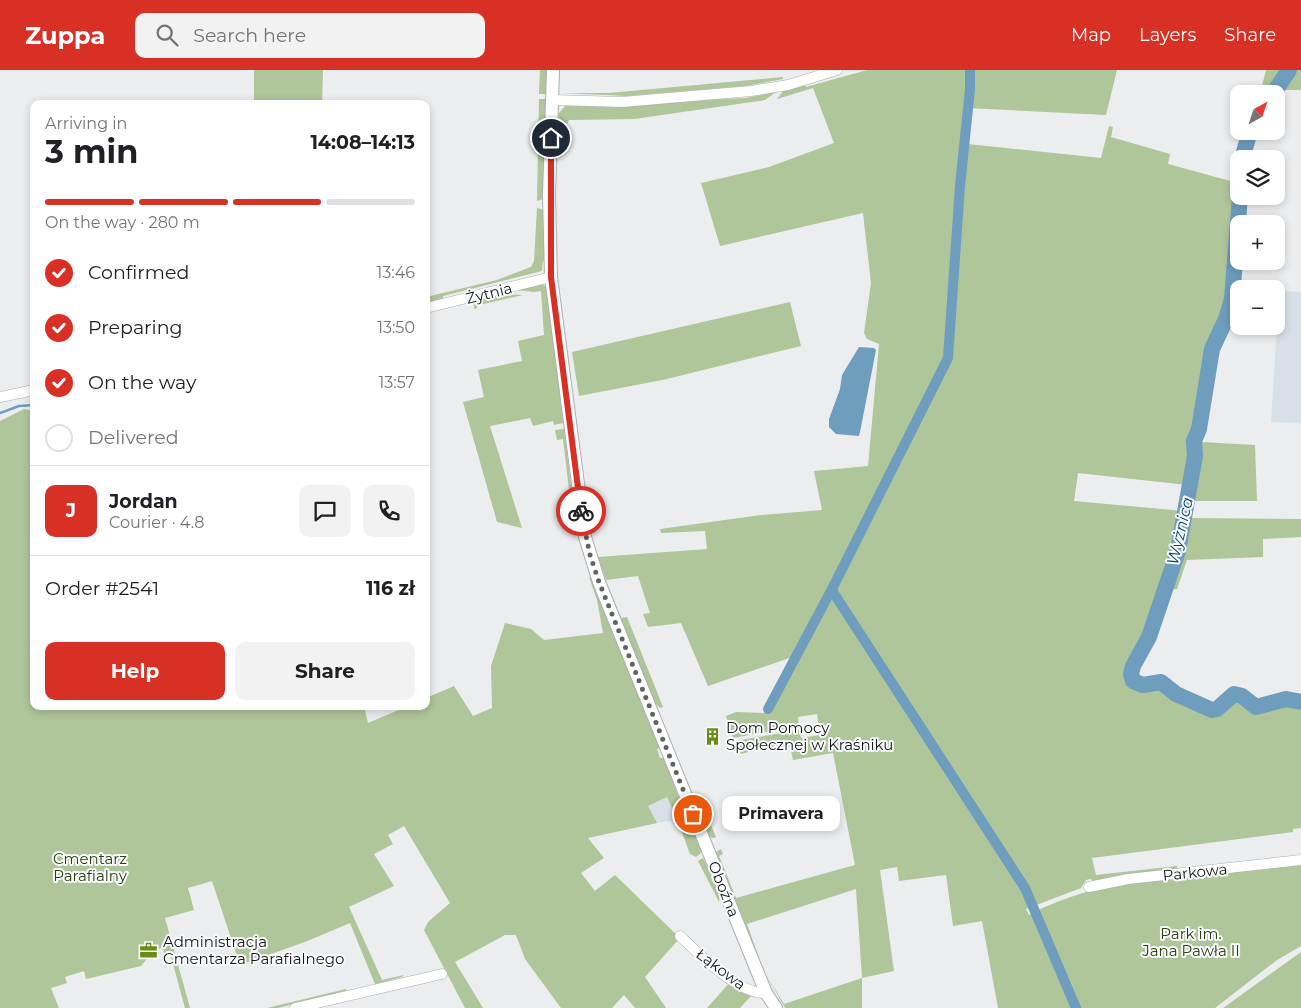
<!DOCTYPE html>
<html lang="en">
<head>
<meta charset="utf-8">
<style>
  :root { --surface:#fff; --page:#f2f2f2; --text:#202124; --muted:#757577; --line:#e0e0e0; --accent:#d93025 }
  body { margin:0; font-family:Montserrat,sans-serif; background:var(--page); color:var(--text); height:100vh; display:flex; flex-direction:column; font-size:19px; white-space:nowrap }
  * { box-sizing:border-box; margin:0 }
  p { font-size:16px; color:var(--muted) }
  .icon { flex:none; width:28px; height:28px; fill:none; stroke:currentColor; stroke-width:2; stroke-linecap:round; stroke-linejoin:round }
  .map { position:relative; flex:1; overflow:hidden }
  .details { position:absolute; left:30px; top:30px; width:400px; height:610px; display:flex; flex-direction:column; background:var(--surface); border-radius:10px; box-shadow:0 2px 8px #0003 }
  .details>* { flex:none }
  .needle { width:32px; rotate:40deg }
  .fabs { position:absolute; left:1230px; top:15px; display:grid; gap:10px }
  .fabs a { display:grid; place-items:center; width:55px; height:55px; border-radius:10px; background:var(--surface); box-shadow:0 2px 8px #0003; font-size:25px }
  .pin { position:absolute; display:grid; place-items:center; width:42px; height:42px; color:#fff; margin:-21px; border:2px solid #fff; border-radius:50%; box-shadow:0 1px 5px #0007 }
  .courier { position:absolute; display:grid; place-items:center; width:50px; height:50px; margin:-25px; border:4px solid #d93025; border-radius:50%; background:#fff; color:#222; box-shadow:0 1px 6px #0007 }
  .bubble { position:absolute; height:35px; border-radius:10px; background:var(--surface); box-shadow:0 2px 8px #0003; font-size:16px; font-weight:700; line-height:35px; text-align:center }
  .headline em { font-style:normal; font-weight:700 }
  .headline div { display:flex; flex-direction:column-reverse }
  .headline { display:flex; align-items:center; justify-content:space-between; height:85px; padding:0 15px }
  h1 { font-size:32px; font-weight:700; line-height:38px }
  .bar { display:grid; grid-template-columns:repeat(4,1fr); gap:8px 5px; align-content:center; height:60px; padding:0 15px }
  .bar i { height:6px; border-radius:4px; background:var(--line) }
  .bar .current { background:var(--accent) }
  .bar p { grid-column:span 4 }
  .line { display:flex; align-items:center; gap:12px; padding:0 15px; border-top:1px solid var(--line) }
  .line div { flex:1 }
  .round { display:grid; place-items:center; flex:none; width:52px; height:52px; border-radius:10px; background:var(--page) }
  ol { padding:0 15px; list-style:none }
  li { display:flex; align-items:center; gap:15px; height:55px }
  li p { margin-inline-start:auto }
  li .icon { padding:5px; border-radius:50%; background:var(--accent); color:#fff; stroke-width:4 }
  li:last-child { color:var(--muted) }
  li i { width:28px; height:28px; border:2px solid var(--line); border-radius:50% }
  .primary-button { display:flex; gap:10px; margin-top:auto; padding:10px 15px }
  .primary-button a { flex:1; height:58px; border-radius:10px; background:var(--accent); color:#fff; font-size:20px; font-weight:700; line-height:58px; text-align:center }
  .primary-button a+a { background:var(--page); color:var(--text) }
  header { display:flex; align-items:center; gap:30px; box-sizing:border-box; height:70px; padding:0 25px; background:var(--accent); color:#fff }
  header strong { font-size:24px }
  nav { display:flex; gap:28px; margin-inline-start:auto; font-size:18px }
  .search { width:350px; height:45px; background:var(--page); display:flex; align-items:center; gap:12px; box-sizing:border-box; padding:0 18px; border-radius:10px; color:var(--muted); font-size:19px }
  .map>svg:first-child { display:block }
</style>
</head>
<body>
<header>
<strong>Zuppa</strong>
<div class="search"><svg class="icon" aria-label="search" viewBox="0 0 24 24"><circle cx="10" cy="10" r="6"/><path d="M15 15l6 6"/></svg>Search here</div>
<nav><a>Map</a><a>Layers</a><a>Share</a></nav>
</header>
<div class="map">
<svg width="1301" height="938" viewBox="0 0 1301 938">
  <rect width="100%" height="100%" fill="#ebedef"/>
  <path fill="#d8e0e7" d="M1279 221 1301 222V353L1271 352Z
    M667 727 678 750 657 753 648 736Z"/>
  <path fill="#afc59a" fill-rule="evenodd" d="M254 0H323L322 34H254Z
    M540 0H549L548 23 546 24H539Z
    M867 0H1117L1106 45 967 38 955 128 951 261 967 74 1101 88 1109 56 1113 57 1111 67 1170 84 1168 94 1234 112C1238 95 1238 77 1246 61H1256L1247 89H1239V126H1247L1244 154H1239L1237 213 1275 216 1274 219H1239V238H1233L1213 282 1203 338 1202 372 1255 375 1257 431H1194L1189 448 1301 449V467L1263 469V487L1187 490 1177 519 1167 520 1131 604 1133 611 1143 615 1161 612 1176 624 1212 640 1217 639 1234 624 1242 626 1256 637 1286 629 1301 632V758L1293 759V762L1092 788 1096 805 1177 796 1178 801 1129 806V804H1125V807L1094 812 1091 809 1086 810 1081 818 1026 839 1029 845C1106 803 1214 802 1301 792V876L1277 890 1215 938H998L982 851 953 856 946 805 899 811 897 797 880 800 894 901 862 908V938H785L765 902 784 934 862 908 856 819 747 854 761 894 716 782 721 779 723 784 719 786 736 828 855 795 833 683 793 690 790 676 759 679 741 684 735 671 799 660 801 668 820 665 817 644 798 647 799 656 733 668 726 646 736 642 766 643 795 586 708 616 681 553 648 557 643 544 650 543 638 506 606 510 621 548 627 547 663 637 660 638 655 633 620 549 598 487 707 479 705 461 661 463 660 459 761 445 822 440 814 401 868 396 879 274 867 269 864 263 871 213 863 143 720 176 701 113 769 97 834 73 813 18 777 29 784 20 804 13 806 17ZM1078 403 1187 415 1183 441 1074 431Z
    M1266 0H1301V20H1283L1276 28V24H1260Z
    M783 7V9L746 16 627 26 562 23H609Z
    M776 22 765 30 634 49 569 50 562 64 560 81H557L559 43 566 35 623 37 677 31 746 28Z
    M539 29H546L543 129 537 131Z
    M537 138 545 140V190L543 191 542 201 443 226V229L426 233V227L497 210 531 197 534 191Z
    M537 214H542L547 218 563 353 554 355 553 351 533 356 530 348 490 356 522 458 497 452 463 332 484 327 478 300 522 291 518 271 544 265 541 221 534 222 516 220Z
    M505 224 523 225 479 235 475 240 473 233 475 229Z
    M790 232 801 276 667 309 579 326 572 282Z
    M24 339 34 341V636H364L368 653 408 636H426V628L454 616 473 646 492 638 491 596 505 553 531 559 544 570 603 563 597 530 589 507 591 508 660 678 657 679 660 688H664L680 731 672 738 667 727 648 736 657 753 588 768 604 788 581 803 595 821 615 805 680 868 645 907 666 938H635L624 925 612 938H561L525 889 516 865H505L455 892 483 938H465L424 860 428 852 450 833 404 756 388 765 393 774 374 784 394 816 349 837 382 910 404 905 402 907 375 914 350 853 305 872 240 895 212 811 188 818 194 840 165 848 190 938H185L170 883 164 884 163 878 158 879 159 884 154 880 141 896 86 909 84 901 65 907 67 913 51 918 59 938H0V351Z
    M564 359 577 462H574L563 369 557 370 555 360Z
    M700 729 716 767 713 768 709 767 697 732Z
    M683 744C693 750 700 772 701 783L696 787 690 784 676 746Z
    M703 788 720 824 719 832 698 791Z
    M1301 882V938H1223Z
    M731 911 752 925 740 938H707Z
    M346 919V921L278 938H267Z"/>
  <path fill="#6e9dbe" d="M859 277 874 278 876 280 860 362 859 366 836 364 829 357V349L840 319 842 305Z"/>
  <g fill="none" stroke-linecap="round" stroke-linejoin="round">
    <path stroke="#6e9dbe" stroke-width="2.5" d="M0 343 19 336 34 335"/>
    <path stroke="#6e9dbe" stroke-width="10" d="M970 0V19L960 116 948 288 833 517V522L1025 818 1076 938
      M768 639 833 517"/>
    <path stroke="#6e9dbe" stroke-width="16" d="M1273 24 1289 0
      M1242 89 1250 61
      M1240 126 1232 229 1226 249 1212 279 1199 359 1194 371 1195 386 1178 481 1149 567 1133 596 1131 604 1133 611 1143 615 1161 612 1176 624 1212 640 1217 639 1234 624 1242 626 1256 637 1286 629 1301 632"/>
    <defs>
      <path id="minor" d="M552 30 622 32 751 21 788 15 837 0
        M426 238 551 207
        M0 327 34 320
        M1089 817 1128 809 1301 790
        M680 866C699 884 739 925 766 923
        M295 938 442 904"/>
      <path id="tertiary" d="M553 0 549 125 551 207 585 467 599 512 766 923 776 938"/>
    </defs>
    <use href="#minor" stroke="#abadae" stroke-width="11"/>
    <use href="#tertiary" stroke="#abadae" stroke-width="14"/>
    <use href="#minor" stroke="#fff" stroke-width="10"/>
    <use href="#tertiary" stroke="#fff" stroke-width="12"/>
  </g>
  <g fill="none" stroke-linecap="round" stroke-linejoin="round">
    <path stroke="#626364" stroke-width="5" stroke-dasharray="0 9" d="M581 441 590 485 599 512 693 744"/>
    <path stroke="#d93025" stroke-width="6" d="M551 68V207L581 441"/>
  </g>
  <defs>
    <symbol id="building-bare" viewBox="-9 -9 18 18"><path d="M-4-6H4V6H1V3H-1V6H-4ZM-2.5-4.3h1.7v1.8h-1.7ZM.8-4.3h1.7v1.8H.8ZM-2.5-1h1.7V.8h-1.7ZM.8-1h1.7V.8H.8Z" fill="#688d17" stroke="#f9fafc" stroke-width="2.5" paint-order="stroke"/></symbol>
    <symbol id="office-bare" viewBox="-9 -9 18 18"><path d="M-6-3h4V-5.5h4V-3h4V5H-6ZM-1-4.5V-3h2v-1.5ZM-6 0V1H6V0Z" fill="#688d17" stroke="#f9fafc" stroke-width="2.5" paint-order="stroke"/></symbol>
  </defs>
  <g fill-rule="evenodd">
    <use href="#building-bare" x="700" y="654" width="25" height="25"/>
    <use href="#office-bare" x="136" y="868" width="25" height="25"/>
  </g>
  <g text-anchor="middle" dominant-baseline="central" stroke-width="4" stroke-linejoin="round" paint-order="stroke">
    <g font-size="15" fill="#181819" stroke="#f9fafc">
      <text transform="translate(489 223) rotate(-14)">Żytnia</text>
      <text transform="translate(1195 802) rotate(-6)">Parkowa</text>
      <text transform="translate(724 819) rotate(68)">Oboźna</text>
      <text transform="translate(721 899) rotate(37)">Łąkowa</text>
    </g>
    <g font-size="15" fill="#181819" stroke="#f9fafc" text-anchor="start">
      <text x="726" y="657">Dom Pomocy<tspan x="726" dy="17">Społecznej w Kraśniku</tspan></text>
      <text x="163" y="871">Administracja<tspan x="163" dy="17">Cmentarza Parafialnego</tspan></text>
    </g>
    <g font-size="15" fill="#2b420e" stroke="#f9fafc">
      <text x="90" y="788">Cmentarz<tspan x="90" dy="17">Parafialny</tspan></text>
      <text x="1191" y="863">Park im.<tspan x="1191" dy="17">Jana Pawła II</tspan></text>
    </g>
    <g font-size="16" font-style="italic" fill="#074566" stroke="#f9fafc">
      <text transform="translate(1180 461) rotate(-77)">Wyżnica</text>
    </g>
  </g>
</svg>
<div class="fabs">
<a><svg class="needle" viewBox="-14 -14 28 28"><path d="M0-13l5 13h-10z" fill="#e53935"/><path d="M0 13l5-13h-10z" fill="#757577"/></svg></a>
<a><svg class="icon" aria-label="layers" viewBox="0 0 24 24"><path d="M12 4l9 5-9 5-9-5zM3 14l9 5 9-5"/></svg></a>
<a>+</a>
<a>−</a>
</div>
<div class="pin" style="left:693px;top:744px;background:#ea580c"><svg class="icon" aria-label="bag" viewBox="0 0 24 24"><path d="M5 8h14l-1 12H6zM9 8a3 3 0 0 1 6 0"/></svg></div>
<div class="pin" style="left:551px;top:68px;background:#1f2937"><svg class="icon" aria-label="home" viewBox="0 0 24 24"><path d="M3 11l9-7 9 7M6 9v11h12V9"/></svg></div>
<div class="courier" style="left:581px;top:441px"><svg class="icon" aria-label="bike" viewBox="0 0 24 24"><circle cx="6" cy="16" r="4"/><circle cx="18" cy="16" r="4"/><path d="M6 16l4-8h5l3 8M10 8l3 8H6M13 5h3"/></svg></div>
<div class="bubble" style="left:722px;top:726px;width:118px">Primavera</div>
<section class="details">
<div class="headline"><div><h1>3 min</h1><p>Arriving in</p></div><em>14:08–14:13</em></div>
<div class="bar"><i class="current"></i><i class="current"></i><i class="current"></i><i></i><p>On the way · 280 m</p></div>
<ol>
<li><svg class="icon" aria-label="check" viewBox="0 0 24 24"><path d="M5 12l5 5 9-10"/></svg>Confirmed<p>13:46</p></li>
<li><svg class="icon" aria-label="check" viewBox="0 0 24 24"><path d="M5 12l5 5 9-10"/></svg>Preparing<p>13:50</p></li>
<li><svg class="icon" aria-label="check" viewBox="0 0 24 24"><path d="M5 12l5 5 9-10"/></svg>On the way<p>13:57</p></li>
<li><i></i>Delivered</li>
</ol>
<div class="line" style="height:90px"><b class="round" style="background:var(--accent);color:#fff">J</b><div><b>Jordan</b><p>Courier · 4.8</p></div><a class="round"><svg class="icon" aria-label="chat" viewBox="0 0 24 24"><path d="M4 5h16v11H9l-5 4z"/></svg></a><a class="round"><svg class="icon" aria-label="phone" viewBox="0 0 24 24"><path d="M5 4h4l2 5-3 2q2 4 5 5l2-3 5 2v4C11 20 4 13 5 4z"/></svg></a></div>
<div class="line" style="height:65px"><div>Order #2541</div><b>116 zł</b></div>
<div class="primary-button"><a>Help</a><a>Share</a></div>
</section>
</div>
</body>
</html>
